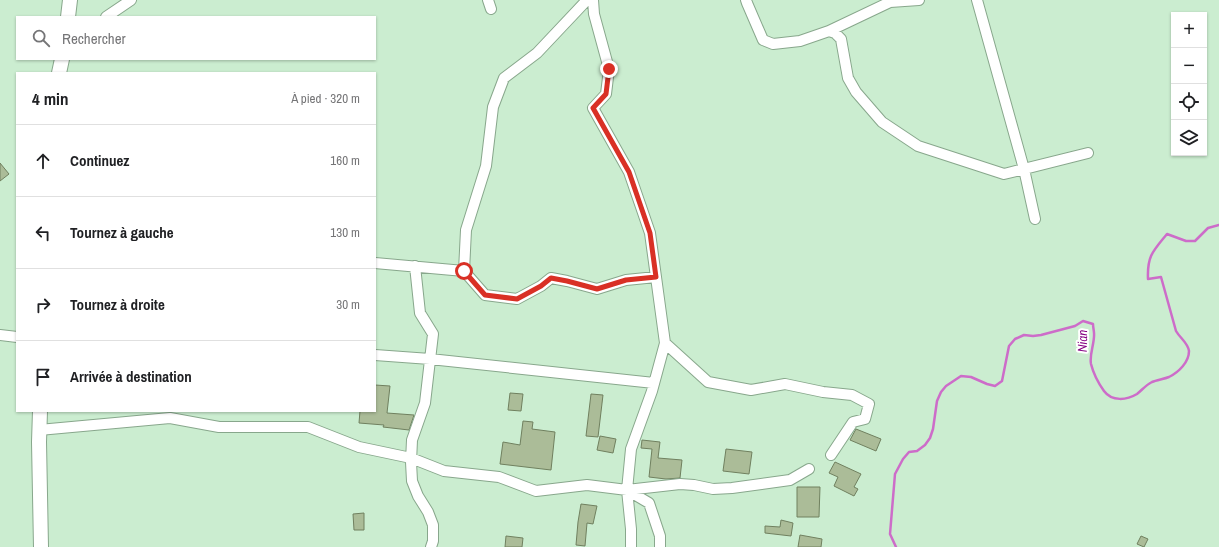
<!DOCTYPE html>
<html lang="fr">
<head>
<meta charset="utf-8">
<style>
	:root { --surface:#fff; --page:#f2f2f2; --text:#202124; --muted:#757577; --line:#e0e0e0 }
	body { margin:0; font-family:"Archivo Narrow",sans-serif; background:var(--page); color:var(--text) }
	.controls { position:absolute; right:12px; top:12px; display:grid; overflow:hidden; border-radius:0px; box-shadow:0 1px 3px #0004 }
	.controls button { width:36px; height:36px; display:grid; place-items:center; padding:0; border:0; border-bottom:1px solid var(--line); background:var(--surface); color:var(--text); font:20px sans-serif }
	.stop { position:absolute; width:12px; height:12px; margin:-9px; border:3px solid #d93025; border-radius:50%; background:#fff }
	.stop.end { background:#d93025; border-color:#fff; box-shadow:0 1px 4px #0008 }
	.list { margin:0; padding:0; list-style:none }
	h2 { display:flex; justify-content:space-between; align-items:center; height:52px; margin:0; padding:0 16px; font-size:17px }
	h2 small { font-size:13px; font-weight:400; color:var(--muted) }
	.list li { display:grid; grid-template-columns:26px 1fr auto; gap:12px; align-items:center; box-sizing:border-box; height:72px; padding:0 16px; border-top:1px solid var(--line) }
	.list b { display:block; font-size:15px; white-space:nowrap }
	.list em { font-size:13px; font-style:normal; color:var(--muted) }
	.icon { flex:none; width:22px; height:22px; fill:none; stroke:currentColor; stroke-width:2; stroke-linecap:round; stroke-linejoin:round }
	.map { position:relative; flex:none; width:1219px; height:547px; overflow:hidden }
	.search { position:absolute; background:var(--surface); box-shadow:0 1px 3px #0004; left:16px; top:16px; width:360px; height:44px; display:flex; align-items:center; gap:10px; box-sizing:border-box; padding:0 14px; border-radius:0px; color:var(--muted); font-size:15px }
	.panel { position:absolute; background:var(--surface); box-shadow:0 1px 3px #0004; left:16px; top:72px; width:360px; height:340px; border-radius:0px }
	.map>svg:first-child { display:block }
</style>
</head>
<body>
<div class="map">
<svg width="1219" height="547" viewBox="0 0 1219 547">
	<rect width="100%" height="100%" fill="#cbedd0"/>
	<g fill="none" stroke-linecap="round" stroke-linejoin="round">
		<path stroke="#cd6cc9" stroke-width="2.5" d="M896 547 890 534 895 474 903 459 909 452 917 451 925 445 930 438 933 429 937 401 941 392 946 386 961 376 971 377 987 384 995 386 1002 381 1009 346 1015 339 1024 335 1033 336 1041 335 1075 326 1083 321 1093 324C1093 327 1094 331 1094 333 1095 343 1089 354 1091 364 1093 372 1099 384 1104 391 1112 402 1127 400 1137 394 1142 390 1146 385 1152 382 1157 380 1164 379 1169 377 1179 372 1189 362 1189 351 1188 343 1180 338 1176 331L1161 277 1148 279C1147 256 1153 251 1167 234L1186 241H1195L1208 228 1219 225"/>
	</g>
	<path fill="#abbc98" stroke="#70805f" d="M0 163 9 174 0 181Z
		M375 385 390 386 387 413 414 415 409 430 383 427 384 425 359 423 360 411H375Z
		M510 393 523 394 521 411 508 410Z
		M591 394 603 395 598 437 586 436Z
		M523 421 533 422 532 429 555 432 551 470 500 464 503 442 520 445Z
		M856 429 881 439 876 451 850 440Z
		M600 436 616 439 613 453 597 450Z
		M642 440 660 442 658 458 682 460 680 478 666 479 649 477 652 449 641 448Z
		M726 449 752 452 749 474 723 471Z
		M835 462 861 474 854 487 858 489 854 496 834 486 838 477 829 473Z
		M797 487H820L819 517H797Z
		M581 504 597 506 593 524 587 523 585 546 576 545 578 522Z
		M364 513V530H354L353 514Z
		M781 520 793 523 791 536 765 533V526L780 527Z
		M800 535 822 539 821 547H798Z
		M506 536 523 538 522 547H505Z
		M1141 536 1148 539 1144 547 1137 544Z"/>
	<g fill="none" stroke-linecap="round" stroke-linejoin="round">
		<g stroke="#88a78c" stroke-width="12">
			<path id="street" d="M488 0 491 9
				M593 0 594 14 609 69 606 94 593 108 629 172 650 233 665 343 652 391 631 449 627 490 631 529V547
				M746 0 747 3 763 40 773 44 800 41 829 31 835 33 841 39 848 78 856 92 882 122 918 146 1004 174 1088 153
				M977 0 1024 169 1035 219
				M106 17 131 0
				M829 31 890 2 919 0
				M375 263 464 271 485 295 517 299 541 286 551 278 567 281 597 289 626 280 656 277
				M415 266 420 313 433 334 425 403 412 440 411 462 412 481 418 496 428 512 433 525V541L431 547
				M464 271 466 230 486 166 493 107 504 78 537 53 587 0
				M0 335 17 337
				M665 343 708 382 751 390 785 384 823 392 852 395 869 404 865 419 853 422 831 455
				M375 355 430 359 654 383
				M39 430 170 418 219 427H308L359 447 411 458 444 471 499 477 536 491 587 485 627 490 680 484 694 485 713 489 732 488 790 480 809 469
				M627 490 649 503 660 536V547"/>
		</g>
		<g stroke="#88a78c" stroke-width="16">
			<path id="secondary" d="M68 17 70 0
				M59 73 62 59
				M40 411 39 442 41 547"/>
		</g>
		<use href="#street" stroke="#fff" stroke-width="10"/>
		<use href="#secondary" stroke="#fff" stroke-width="14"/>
	</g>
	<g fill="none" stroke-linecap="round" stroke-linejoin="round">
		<path stroke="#d93025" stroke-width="5" d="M464 271 485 295 517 299 541 286 551 278 567 281 597 289 626 280 656 277 650 233 629 172 593 108 606 94 609 69"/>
	</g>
	<g text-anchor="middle" stroke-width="4" stroke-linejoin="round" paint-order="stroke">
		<g font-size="13" font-style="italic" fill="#840083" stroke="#fff">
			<text transform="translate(1082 341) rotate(-89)" y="5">Nian</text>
		</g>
	</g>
</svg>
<div class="controls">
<button>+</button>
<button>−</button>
<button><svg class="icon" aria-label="locate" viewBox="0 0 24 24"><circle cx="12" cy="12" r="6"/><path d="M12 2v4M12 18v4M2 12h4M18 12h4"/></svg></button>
<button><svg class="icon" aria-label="layers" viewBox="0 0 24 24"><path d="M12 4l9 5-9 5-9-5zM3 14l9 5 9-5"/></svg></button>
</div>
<div class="stop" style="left:464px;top:271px"></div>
<div class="stop end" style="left:609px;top:69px"></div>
<div class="search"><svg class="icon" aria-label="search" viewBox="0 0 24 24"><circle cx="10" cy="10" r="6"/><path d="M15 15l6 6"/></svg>Rechercher</div>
<section class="panel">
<h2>4 min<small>À pied · 320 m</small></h2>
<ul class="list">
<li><svg class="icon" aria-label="ahead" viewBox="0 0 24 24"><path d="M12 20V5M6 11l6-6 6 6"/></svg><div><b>Continuez</b></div><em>160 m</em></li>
<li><svg class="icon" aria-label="left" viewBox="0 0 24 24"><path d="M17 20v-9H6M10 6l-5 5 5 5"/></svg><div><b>Tournez à gauche</b></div><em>130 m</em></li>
<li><svg class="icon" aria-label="right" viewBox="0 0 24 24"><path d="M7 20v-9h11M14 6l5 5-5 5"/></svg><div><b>Tournez à droite</b></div><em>30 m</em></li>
<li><svg class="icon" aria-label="arrive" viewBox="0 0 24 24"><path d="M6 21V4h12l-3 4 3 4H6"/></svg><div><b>Arrivée à destination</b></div></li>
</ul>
</section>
</div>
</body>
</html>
